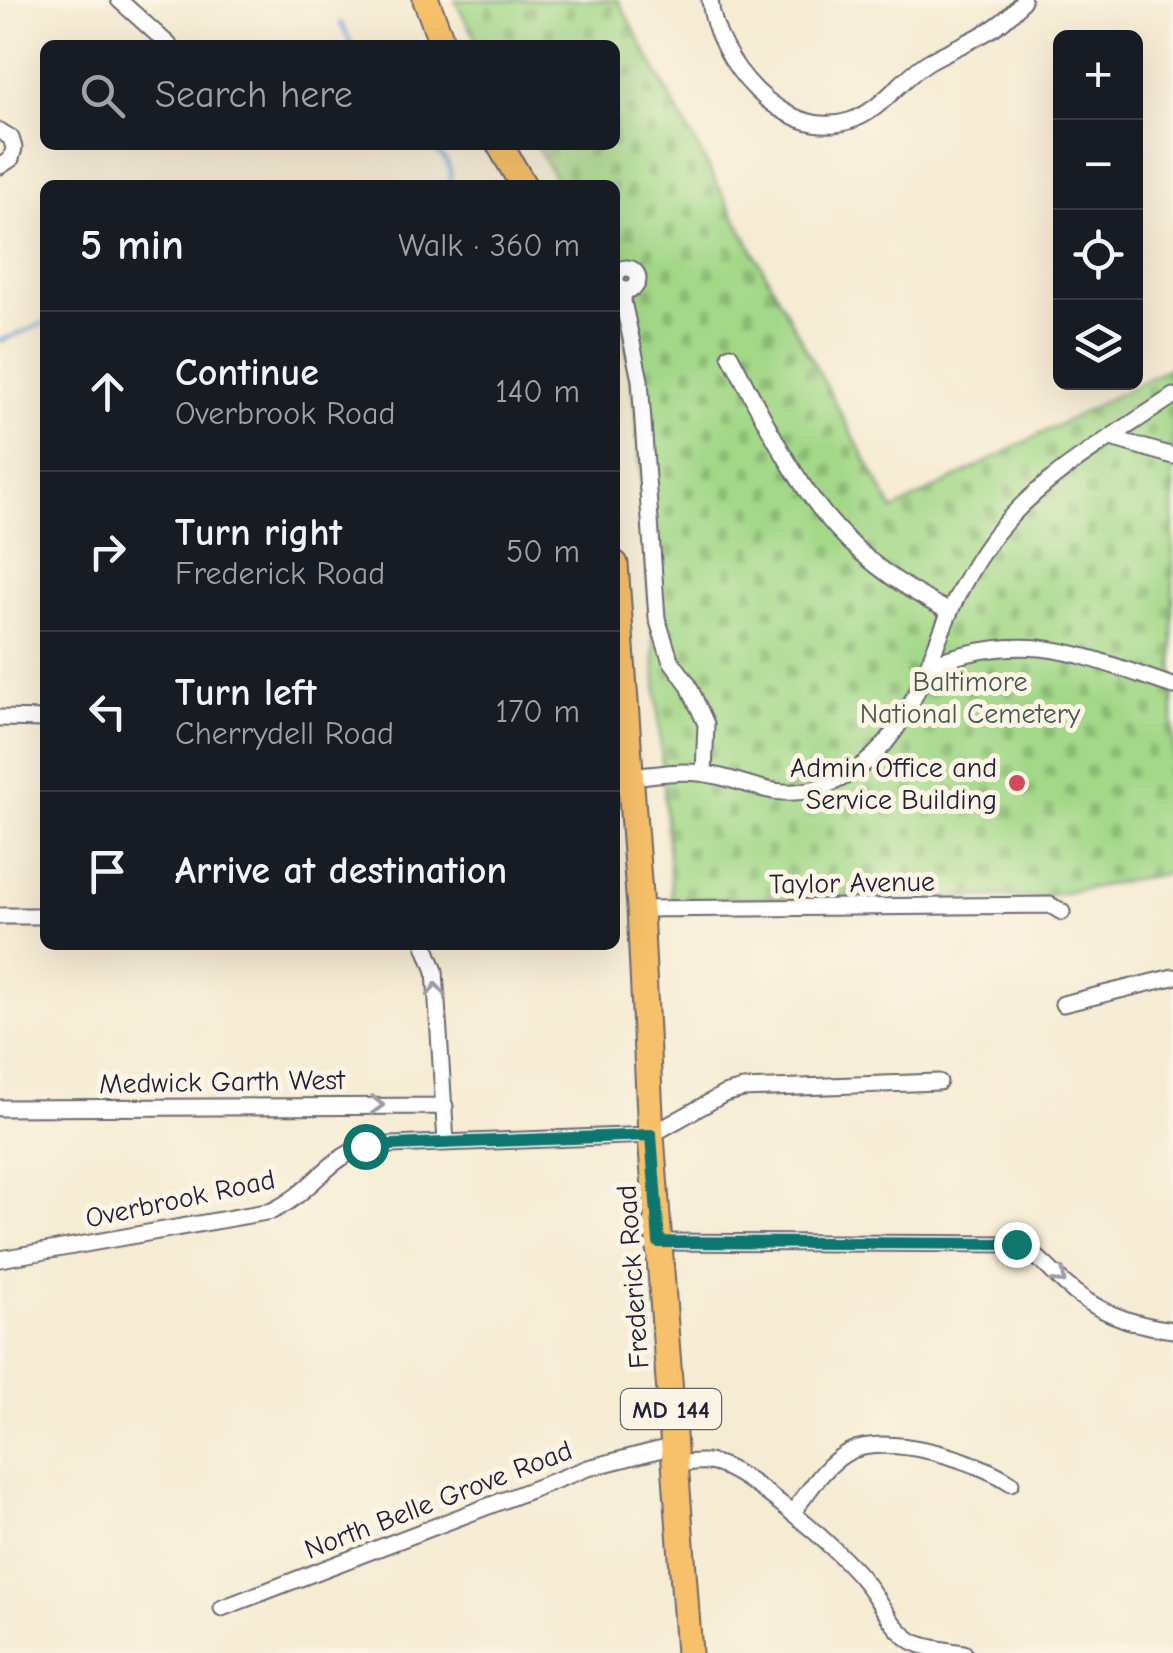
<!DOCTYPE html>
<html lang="en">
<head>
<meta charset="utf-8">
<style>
	:root { --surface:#171b24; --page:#20242c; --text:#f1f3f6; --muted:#9ea1a6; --line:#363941 }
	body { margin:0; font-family:"Comic Neue",sans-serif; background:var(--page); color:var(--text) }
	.controls { position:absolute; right:30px; top:30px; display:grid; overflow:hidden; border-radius:15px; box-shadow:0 10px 40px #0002 }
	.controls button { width:90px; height:90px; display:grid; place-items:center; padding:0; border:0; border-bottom:2px solid var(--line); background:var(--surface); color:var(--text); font:50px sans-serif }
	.stop { position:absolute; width:30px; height:30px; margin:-22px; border:8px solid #0f766e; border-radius:50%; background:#fff }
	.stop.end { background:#0f766e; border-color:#fff; box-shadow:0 2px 10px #0008 }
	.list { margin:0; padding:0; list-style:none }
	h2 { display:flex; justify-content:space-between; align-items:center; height:130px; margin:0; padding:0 40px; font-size:42px }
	h2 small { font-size:32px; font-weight:400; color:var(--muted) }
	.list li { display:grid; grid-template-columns:65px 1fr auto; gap:30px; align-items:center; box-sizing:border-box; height:160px; padding:0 40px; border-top:2px solid var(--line) }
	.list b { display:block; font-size:38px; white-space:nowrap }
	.list p { margin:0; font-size:32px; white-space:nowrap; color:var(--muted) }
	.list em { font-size:32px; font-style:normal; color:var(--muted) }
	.icon { flex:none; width:55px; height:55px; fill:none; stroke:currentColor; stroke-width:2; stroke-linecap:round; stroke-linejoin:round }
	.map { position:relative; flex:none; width:1173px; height:1653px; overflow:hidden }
	.search { position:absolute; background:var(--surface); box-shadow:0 10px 40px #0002; left:40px; top:40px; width:580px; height:110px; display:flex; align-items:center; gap:25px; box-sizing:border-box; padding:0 35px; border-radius:15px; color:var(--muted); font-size:38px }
	.panel { position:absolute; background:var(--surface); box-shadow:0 10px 40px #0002; left:40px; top:180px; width:580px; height:770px; border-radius:15px }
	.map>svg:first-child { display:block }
</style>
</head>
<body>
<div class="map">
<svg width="1173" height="1653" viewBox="0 0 1173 1653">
	<defs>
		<pattern id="cemetery-stones" width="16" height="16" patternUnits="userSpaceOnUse" patternTransform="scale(2.5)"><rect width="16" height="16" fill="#a3d888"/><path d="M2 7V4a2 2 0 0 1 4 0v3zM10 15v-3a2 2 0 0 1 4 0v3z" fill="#8cb976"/></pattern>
	</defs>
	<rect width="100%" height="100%" fill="#fcf5e5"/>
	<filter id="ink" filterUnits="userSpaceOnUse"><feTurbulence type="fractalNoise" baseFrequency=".01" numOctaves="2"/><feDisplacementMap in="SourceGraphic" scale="20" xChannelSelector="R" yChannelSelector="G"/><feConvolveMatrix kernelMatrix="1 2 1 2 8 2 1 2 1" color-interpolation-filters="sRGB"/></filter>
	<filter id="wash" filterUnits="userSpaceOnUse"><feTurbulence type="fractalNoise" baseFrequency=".0048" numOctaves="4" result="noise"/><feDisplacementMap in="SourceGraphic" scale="40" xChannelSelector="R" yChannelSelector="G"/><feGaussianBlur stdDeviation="2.25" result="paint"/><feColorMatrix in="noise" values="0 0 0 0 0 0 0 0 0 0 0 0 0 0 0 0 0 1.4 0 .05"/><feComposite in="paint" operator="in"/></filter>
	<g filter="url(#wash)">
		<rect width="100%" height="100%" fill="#f6ebd3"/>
		<path fill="url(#cemetery-stones)" stroke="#627d62" stroke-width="2.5" d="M455 0H618L893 510 1173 366V872L1043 897 672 899 636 410 624 331 615 301V185H559L536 145H615V45H479Z"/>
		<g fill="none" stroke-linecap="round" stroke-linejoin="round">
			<path stroke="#68a2d7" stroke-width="4" d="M341 23 352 45
				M426 145C442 153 456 167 449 185
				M0 341 45 323"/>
		</g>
	</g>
	<g filter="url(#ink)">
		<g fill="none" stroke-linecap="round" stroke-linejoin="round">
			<g stroke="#6c6870" stroke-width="19">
				<path id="street" d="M119 0 169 45
					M710 0C715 59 783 142 849 121 882 111 900 79 928 62 962 42 999 34 1023 0
					M0 131 11 138 14 148 11 159 0 166
					M616 279a11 11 0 1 1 22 0a11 11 0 1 1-22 0Z
					M624 290 623 301 640 380 657 618 670 659 688 684 706 724 704 773
					M730 355C794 475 823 547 950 612
					M1111 438 1173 456
					M931 664C1032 629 1077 654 1173 686
					M0 718 45 719
					M631 777C653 775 677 770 699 773 743 777 770 802 817 788 903 763 920 678 952 607 966 577 982 549 1004 524 1050 471 1116 435 1173 396
					M640 909 1050 905 1062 912
					M0 916H45
					M425 945 435 971 446 1142
					M1063 1004 1173 977
					M0 1108 445 1106
					M659 1242 1016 1244C1036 1253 1049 1269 1065 1284 1095 1312 1132 1325 1173 1330
					M0 1259 272 1211C311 1193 325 1160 365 1146L651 1135 724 1094 743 1089 939 1082
					M676 1464C688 1463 702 1460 714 1463 750 1472 840 1550 864 1581 880 1600 891 1628 912 1641 926 1649 948 1650 964 1653
					M792 1513C808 1493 823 1467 845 1454 882 1430 977 1460 1011 1483
					M222 1608 588 1468 674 1446"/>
			</g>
			<g stroke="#6c6870" stroke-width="29">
				<path id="primary" d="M426 0 443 45
					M500 145 523 185
					M615 564 640 909 651 1135 689 1653"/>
			</g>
			<use href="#street" stroke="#fff" stroke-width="15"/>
			<use href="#primary" stroke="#f7c06b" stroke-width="25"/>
		</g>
		<defs><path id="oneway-chevron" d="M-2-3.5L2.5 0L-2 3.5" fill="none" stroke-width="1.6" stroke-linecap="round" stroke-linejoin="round" transform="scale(2.5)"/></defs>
		<g stroke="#9c9ca7">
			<use href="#oneway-chevron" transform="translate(436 990) rotate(-94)"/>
			<use href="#oneway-chevron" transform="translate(377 1105) rotate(1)"/>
			<use href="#oneway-chevron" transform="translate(1060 1278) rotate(44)"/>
		</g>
	</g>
	<g fill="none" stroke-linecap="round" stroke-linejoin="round" filter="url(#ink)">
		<path stroke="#0f766e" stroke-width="12" d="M365 1146 651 1135 659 1242 1016 1244"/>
	</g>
	<circle fill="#d1495b" stroke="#fcf5e5" stroke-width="4" cx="1017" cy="783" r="10"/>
	<g text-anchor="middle" stroke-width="10" stroke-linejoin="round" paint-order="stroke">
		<rect fill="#fcf5e5" stroke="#63616e" stroke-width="2.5" x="621" y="1389" width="100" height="40" rx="8"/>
		<g font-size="25" font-weight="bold" fill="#22223b">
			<text x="671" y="1418">MD 144</text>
		</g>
		<g font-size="28" fill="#495952" stroke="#fcf5e5">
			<text x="970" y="691">Baltimore<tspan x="970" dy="32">National Cemetery</tspan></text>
		</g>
		<g font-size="28" fill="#22223b" stroke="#fcf5e5" text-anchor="end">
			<text x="997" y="777">Admin Office and<tspan x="997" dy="32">Service Building</tspan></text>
		</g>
		<g font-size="28" fill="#22223b" stroke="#fcf5e5">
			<text transform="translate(852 882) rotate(-1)" y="10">Taylor Avenue</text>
			<text transform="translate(222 1081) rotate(-1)" y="10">Medwick Garth West</text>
			<text transform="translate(180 1198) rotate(-12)" y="10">Overbrook Road</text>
			<text transform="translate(632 1277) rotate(-94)" y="10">Frederick Road</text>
			<text transform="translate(438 1499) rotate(-21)" y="10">North Belle Grove Road</text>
		</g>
	</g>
</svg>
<div class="controls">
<button>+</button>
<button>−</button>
<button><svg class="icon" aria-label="locate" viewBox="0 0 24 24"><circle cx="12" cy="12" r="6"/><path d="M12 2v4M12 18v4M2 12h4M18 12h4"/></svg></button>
<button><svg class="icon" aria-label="layers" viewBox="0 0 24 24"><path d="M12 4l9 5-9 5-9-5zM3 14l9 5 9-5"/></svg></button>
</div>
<div class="stop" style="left:365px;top:1146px"></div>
<div class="stop end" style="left:1016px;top:1244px"></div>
<div class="search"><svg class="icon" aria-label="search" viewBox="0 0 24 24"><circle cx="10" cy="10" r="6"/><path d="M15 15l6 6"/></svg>Search here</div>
<section class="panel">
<h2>5 min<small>Walk · 360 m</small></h2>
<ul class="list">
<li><svg class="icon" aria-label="ahead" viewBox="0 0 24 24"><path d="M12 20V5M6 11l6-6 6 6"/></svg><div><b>Continue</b><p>Overbrook Road</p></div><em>140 m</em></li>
<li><svg class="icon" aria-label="right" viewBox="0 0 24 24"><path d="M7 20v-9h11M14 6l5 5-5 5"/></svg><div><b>Turn right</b><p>Frederick Road</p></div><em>50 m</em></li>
<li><svg class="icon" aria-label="left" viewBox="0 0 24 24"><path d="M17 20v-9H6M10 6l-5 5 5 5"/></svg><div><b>Turn left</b><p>Cherrydell Road</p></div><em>170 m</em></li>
<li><svg class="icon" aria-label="arrive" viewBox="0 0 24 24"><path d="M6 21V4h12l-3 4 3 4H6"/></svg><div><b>Arrive at destination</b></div></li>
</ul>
</section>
</div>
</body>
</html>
